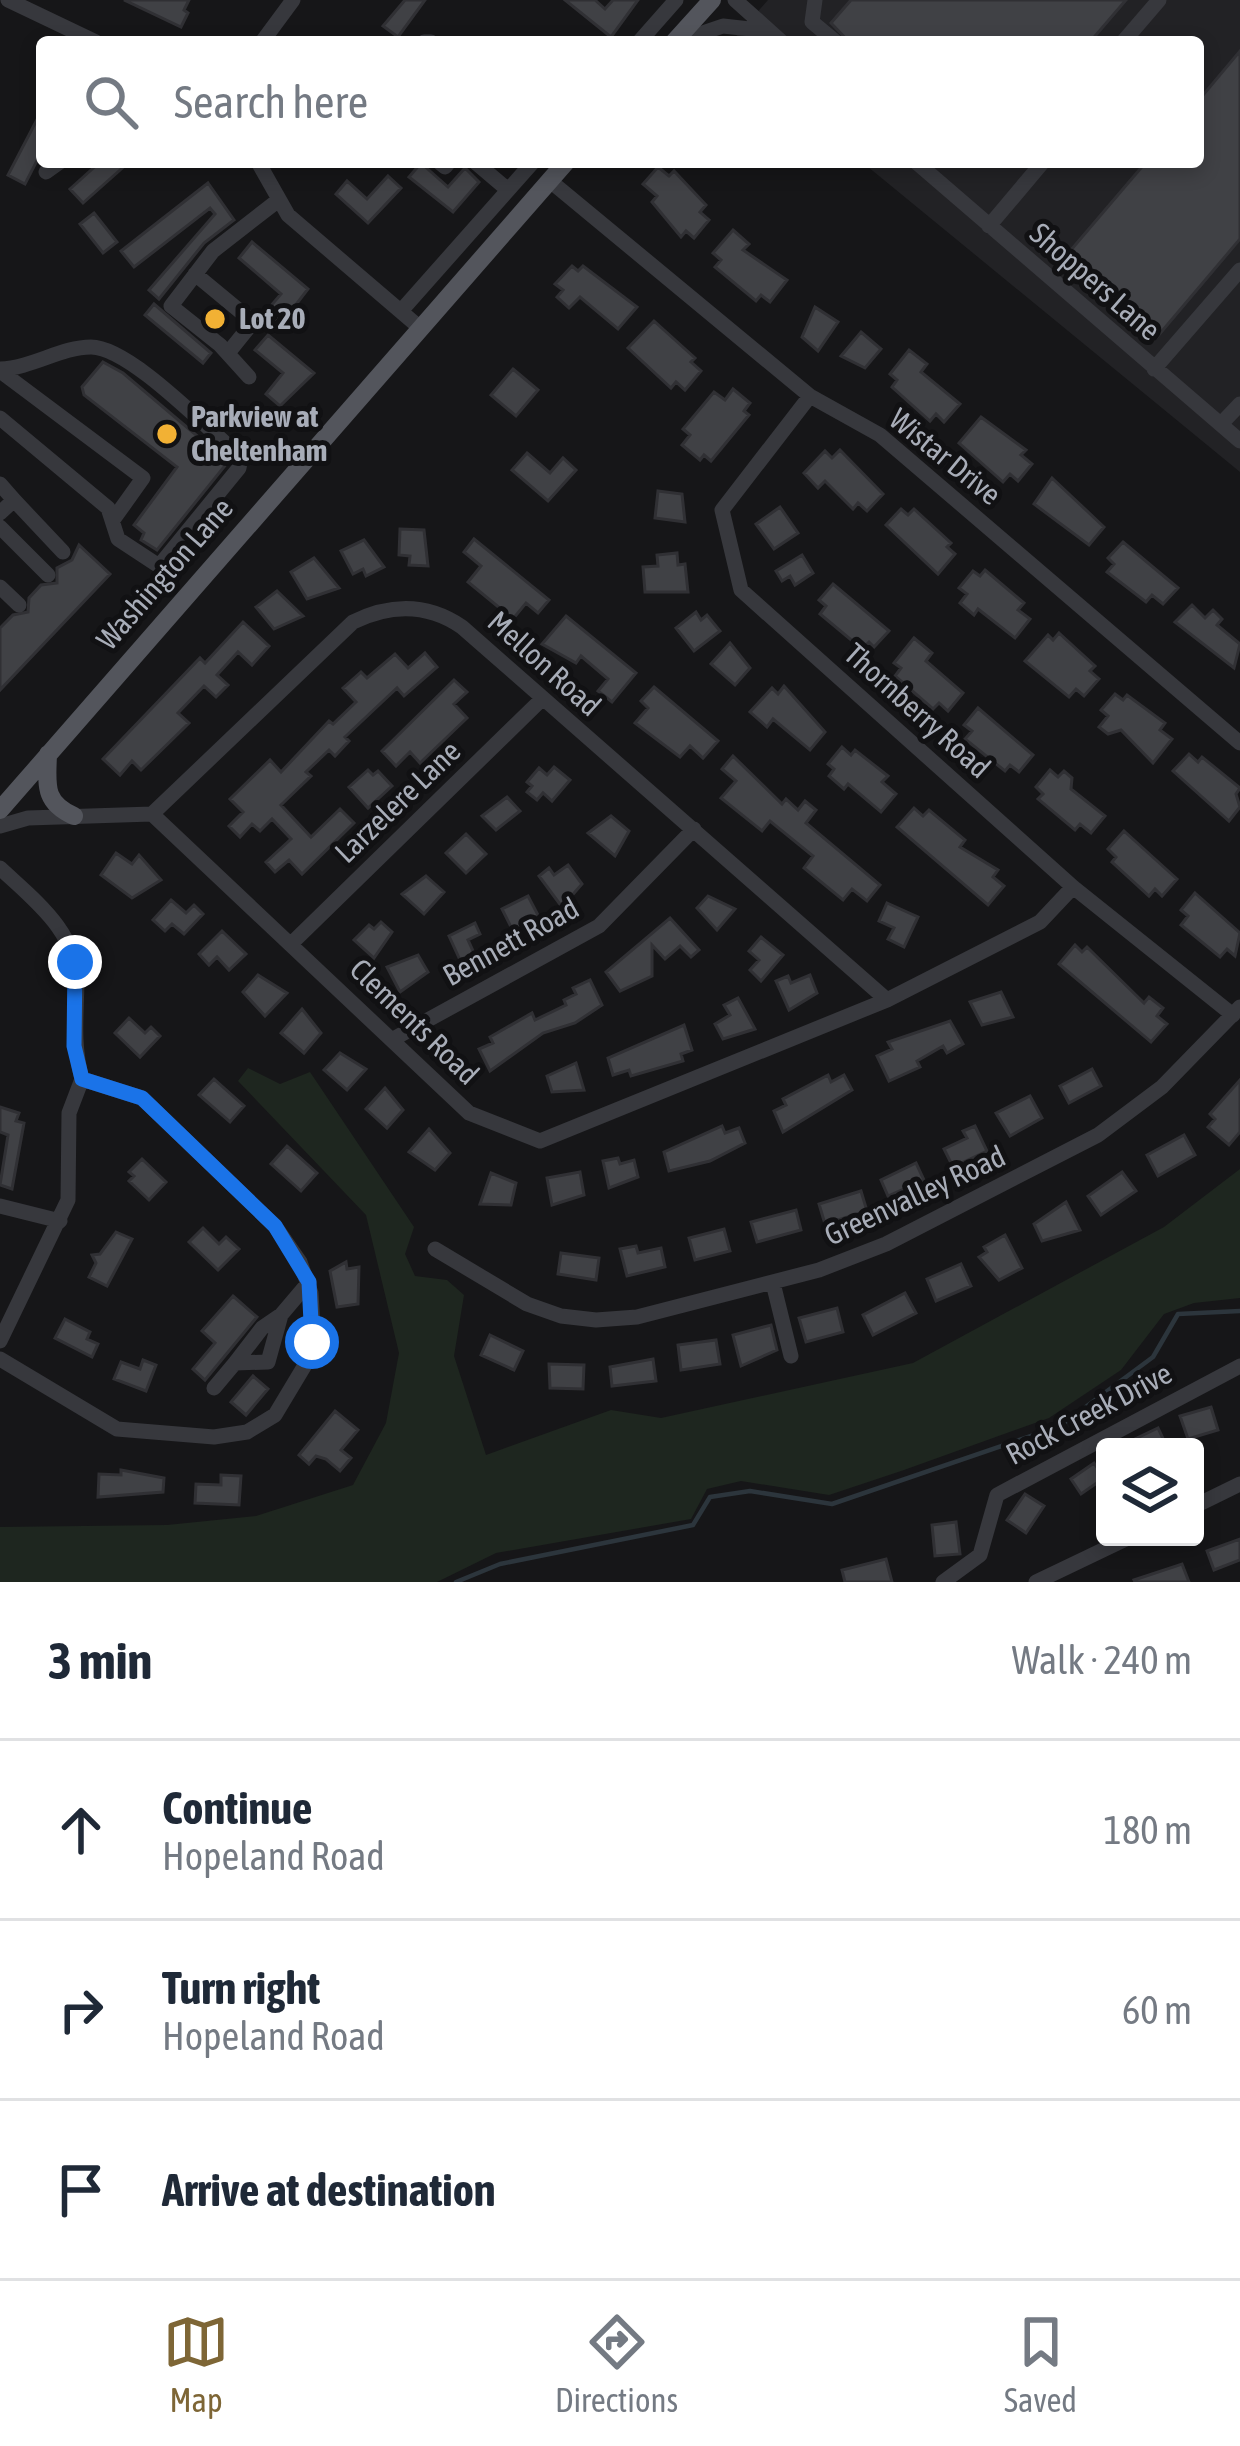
<!DOCTYPE html>
<html lang="en">
<head>
<meta charset="utf-8">
<style>
	:root { --surface:#fff; --page:#f6f6f7; --text:#1f2937; --muted:#747a83; --line:#e0e1e3; --accent:#7e6636 }
	body { margin:0; font-family:"Asap Condensed",sans-serif; background:var(--page); color:var(--text) }
	.controls { position:absolute; right:36px; bottom:36px; display:grid; overflow:hidden; border-radius:12px; box-shadow:0 6px 18px #0003 }
	.controls button { width:108px; height:108px; display:grid; place-items:center; padding:0; border:0; border-bottom:3px solid var(--line); background:var(--surface); color:var(--text); font:60px sans-serif }
	.stop { position:absolute; width:36px; height:36px; margin:-27px; border:9px solid #1a73e8; border-radius:50%; background:#fff }
	.stop.end { background:#1a73e8; border-color:#fff; box-shadow:0 3px 12px #0008 }
	.list { margin:0; padding:0; list-style:none }
	h2 { display:flex; justify-content:space-between; align-items:center; height:156px; margin:0; padding:0 48px; font-size:51px }
	h2 small { font-size:39px; font-weight:400; color:var(--muted) }
	.list li { display:grid; grid-template-columns:78px 1fr auto; gap:36px; align-items:center; box-sizing:border-box; height:180px; padding:0 48px; border-top:3px solid var(--line) }
	.list b { display:block; font-size:45px; white-space:nowrap }
	.list p { margin:0; font-size:39px; white-space:nowrap; color:var(--muted) }
	.list em { font-size:39px; font-style:normal; color:var(--muted) }
	.icon { flex:none; width:66px; height:66px; fill:none; stroke:currentColor; stroke-width:2; stroke-linecap:round; stroke-linejoin:round }
	.map { position:relative; flex:none; width:1240px; height:1582px; overflow:hidden }
	.search { position:absolute; background:var(--surface); box-shadow:0 6px 18px #0003; left:36px; right:36px; top:36px; height:132px; display:flex; align-items:center; gap:30px; box-sizing:border-box; padding:0 42px; border-radius:12px; color:var(--muted); font-size:45px }
	.sheet { height:696px; background:var(--surface) }
	nav { display:flex; justify-content:space-around; align-items:center; box-sizing:border-box; height:168px; border-top:3px solid var(--line); background:var(--surface); font-size:33px; color:var(--muted) }
	nav a { display:grid; justify-items:center; gap:6px }
	nav .on { color:var(--accent) }
	.map>svg:first-child { display:block }
</style>
</head>
<body>
<div class="map">
<svg width="1240" height="1582" viewBox="0 0 1240 1582">
	<rect width="100%" height="100%" fill="#161618"/>
	<path fill="#222225" d="M768 0H1240V472L862 162H1198V42H731Z"/>
	<path fill="#1e261f" d="M248 1068 280 1084 310 1072 414 1227 405 1254 415 1276 447 1280 464 1295 454 1356 486 1455 611 1410 661 1418 913 1363 1164 1227 1240 1169V1298L1194 1303 1164 1314 1121 1370 1049 1418 904 1470 829 1495 741 1481 707 1489 691 1519 496 1553 437 1582H0V1527L167 1525 256 1516 353 1485 386 1423 399 1353 366 1215 238 1081Z"/>
	<g fill="none" stroke-linecap="round" stroke-linejoin="round">
		<path stroke="#2c353c" stroke-width="4.5" d="M456 1582 500 1564 693 1525 710 1497 750 1491 832 1504 1060 1426 1153 1357 1178 1314 1240 1311"/>
	</g>
	<path fill="#404145" stroke="#303034" stroke-width="3" d="M124 0H189L184 10 188 13 181 27Z
		M405 0H425L398 37 383 26Z
		M565 0H595L605 9 613 0H638L611 37Z
		M851 0H1126L1090 42H849L831 23Z
		M1240 51V239L1157 337 1150 330 1144 337 1059 264 1146 162H1198V101Z
		M42 110V151L25 184 8 175Z
		M100 162H129L83 203 70 189Z
		M421 163 448 187 465 168 479 182 453 212 409 177Z
		M658 167 669 176 674 171 706 205 700 212 709 220 694 238 686 231 681 237 652 202 657 196 643 184Z
		M388 176 401 188 368 223 336 194 347 181 367 199Z
		M208 183 234 220 204 243 159 299 149 290 215 214 210 208 134 267 121 251Z
		M94 213 117 242 103 253 80 224Z
		M733 230 749 244 743 250 787 280 770 302 761 295 756 301 715 267 721 260 713 253Z
		M252 242 308 289 278 328 263 315 281 294 239 258Z
		M572 266 578 271 583 266 637 307 618 329 580 297 569 308 557 297 563 290 555 284Z
		M154 304 211 353 203 363 145 315Z
		M815 307 838 322 818 351 802 337Z
		M654 321 695 358 691 362 701 371 685 390 676 382 671 388 628 348Z
		M861 332 881 349 865 368 841 356Z
		M268 335 314 373 280 406 266 394 283 373 255 350Z
		M909 350 927 364 921 372 960 404 944 422 936 414 930 421 892 387 897 380 890 374Z
		M103 362 123 373 228 462 157 550 141 540 144 533 134 525 177 467 84 395 82 387Z
		M513 369 538 390 516 416 491 395Z
		M733 389 750 403 744 411 749 415 711 461 704 455 700 460 682 445 690 435 683 429 714 392 725 400Z
		M981 417 1026 450 1021 455 1032 464 1018 481 1010 474 1003 482 959 443Z
		M840 450 883 494 867 511 858 503 853 509 825 481 818 488 804 473 825 451 832 458Z
		M527 453 550 473 563 458 576 470 548 501 512 470Z
		M1052 478 1104 527 1089 545 1034 504Z
		M658 491 682 494 685 522 655 518Z
		M780 507 798 533 774 549 756 524Z
		M901 509 908 515 914 509 951 543 947 547 955 554 938 574 886 525Z
		M400 529 424 530 428 566 409 565 410 556 399 555Z
		M474 539 549 600 538 613 526 603 513 619 468 582 481 566 464 552Z
		M364 540 384 567 366 576 363 569 353 574 341 551Z
		M1123 542 1178 588 1163 604 1152 595 1146 602 1107 572 1114 564 1108 558Z
		M79 545 110 574 0 690V628L13 615 28 612 29 598 41 585 57 583V568L72 560Z
		M677 553 678 565 685 564 688 592H645L643 567 658 566 657 555Z
		M802 555 813 573 795 585 790 576 782 581 776 571Z
		M314 558 339 588 307 599 291 572Z
		M985 570 1024 603 1018 610 1030 619 1015 638 978 609 974 615 960 603 967 594 959 588 973 571 980 576Z
		M833 584 889 631 874 647 869 642 862 649 820 614 826 606 819 600Z
		M277 591 303 616 274 629 256 607Z
		M1192 605 1205 618 1213 610 1222 619 1217 625 1240 644 1234 668 1175 622Z
		M696 612 701 620 707 615 720 631 694 651 676 628Z
		M566 616 636 673 612 702 598 691 608 679 581 656 576 663 542 644Z
		M243 622 269 646 252 665 238 652 217 675 228 685 216 697 204 686 178 713 189 723 141 770 132 761 120 775 103 759 200 658 205 663Z
		M1059 633 1095 666 1090 671 1099 679 1084 696 1076 689 1069 697 1025 661 1048 635 1053 640Z
		M914 638 932 653 926 661 963 693 948 711 939 703 933 709 895 676 901 668 894 663Z
		M730 643 750 668 735 685 711 664Z
		M425 653 437 667 404 696 397 688 345 737 349 741 335 756 329 750 306 772 311 776 281 805 311 837 340 809 354 823 302 874 289 860 275 872 266 862 291 839 272 819 260 831 252 824 240 837 229 826 243 812 230 799 270 760 281 772 329 721 333 724 356 702 343 688 361 672 367 678 395 654 408 668Z
		M454 680 467 692 454 704 467 718 420 763 410 752 396 766 382 751Z
		M784 686 825 732 810 750 773 719 767 727 750 712 772 688 778 694Z
		M654 687 718 741 703 758 690 746 680 757 635 723 648 708 641 701Z
		M1115 694 1123 700 1127 695 1165 723 1160 730 1172 739 1153 763 1121 730 1108 734 1099 727 1108 716 1101 710Z
		M978 708 1033 755 1019 772 1010 765 1005 771 965 739 972 731 964 725Z
		M842 747 851 755 855 750 888 776 882 782 896 794 881 812 848 784 844 789 829 776 834 769 828 764Z
		M1189 754 1198 762 1202 757 1240 788 1236 794 1240 807 1229 821 1173 771Z
		M733 756 782 804 786 799 798 810 805 801 816 810 806 823 880 885 867 901 852 889 843 900 804 868 813 856 770 821 762 831 721 798 736 781 722 769Z
		M554 767 570 780 552 801 543 793 537 800 527 792 532 786 527 782 539 768 547 775Z
		M368 770 373 775 378 771 392 786 368 808 349 787Z
		M1050 770 1058 777 1064 771 1072 778 1071 789 1105 816 1091 833 1080 824 1075 830 1038 799 1043 794 1036 787Z
		M507 797 520 811 496 830 482 816Z
		M914 808 923 816 929 810 965 840 960 847 998 870 993 877 1004 886 988 905 897 827Z
		M611 816 629 831 615 856 588 833Z
		M1124 831 1177 879 1162 896 1155 889 1149 896 1112 862 1116 857 1108 849Z
		M466 834 486 854 466 873 446 853Z
		M116 853 132 864 139 855 161 880 132 898 101 875Z
		M568 865 582 884 562 907 539 876 549 868 554 875Z
		M426 876 444 892 424 914 402 894Z
		M1195 893 1240 933 1235 956 1227 949 1220 957 1181 925 1188 916 1181 910Z
		M528 896 538 915 514 933 502 909Z
		M708 896 735 909 717 930 697 908Z
		M171 900 186 913 194 905 203 914 184 934 172 924 165 931 153 920Z
		M887 903 918 917 904 947 888 939 894 928 879 921Z
		M670 918 699 950 691 957 680 946 665 959 652 945V976L620 991 606 972Z
		M381 922 392 932 374 958 354 940 369 925 374 929Z
		M475 923 480 934 468 940 474 953 460 960 449 936Z
		M222 931 246 954 229 970 217 957 209 965 199 954Z
		M761 937 783 955 761 981 750 970 759 960 749 951Z
		M1075 945 1082 952 1087 947 1144 1003 1149 997 1163 1008 1157 1016 1167 1024 1151 1042 1059 964Z
		M418 955 428 972 400 992 387 967Z
		M258 975 287 993 265 1016 243 992Z
		M810 975 817 993 789 1010 776 981 788 976 791 983Z
		M590 980 602 1005 575 1023 543 1033 490 1071 479 1049 493 1043 490 1037 532 1013 535 1020 566 1005 564 1000 576 994 573 988Z
		M1001 992 1013 1017 982 1025 970 1002Z
		M738 998 755 1029 723 1039 715 1024 730 1015 724 1005Z
		M302 1009 321 1033 304 1053 281 1033Z
		M129 1018 145 1033 151 1027 160 1036 140 1057 115 1033Z
		M950 1021 963 1044 947 1053 943 1046 917 1061 920 1067 889 1081 877 1056 892 1049 888 1042Z
		M684 1025 692 1050 681 1054 683 1061 631 1076 629 1070 613 1075 608 1058Z
		M340 1053 366 1069 347 1090 324 1070Z
		M576 1063 584 1090 552 1092 547 1076Z
		M1092 1069 1101 1086 1069 1103 1060 1086Z
		M828 1075 831 1082 844 1075 852 1090 783 1132 774 1111 786 1105 783 1099Z
		M214 1079 244 1106 230 1122 199 1095Z
		M1240 1080V1132L1229 1145 1208 1127 1215 1119 1210 1114Z
		M385 1088 403 1110 387 1128 366 1109Z
		M1030 1096 1042 1118 1010 1136 996 1113Z
		M0 1107 19 1113 16 1121 24 1123 12 1189 0 1185 8 1135 0 1132Z
		M722 1126 725 1133 739 1128 745 1143 710 1161 669 1171 664 1152Z
		M975 1126 987 1151 953 1167 944 1149 967 1138 963 1131Z
		M429 1129 450 1153 435 1170 409 1152Z
		M1184 1135 1195 1155 1158 1176 1147 1155Z
		M287 1146 317 1173 301 1191 271 1164Z
		M618 1158 620 1164 634 1160 638 1177 609 1188 603 1161Z
		M142 1159 166 1182 149 1200 129 1181 134 1176 129 1172Z
		M916 1163 924 1180 888 1196 881 1180Z
		M580 1172 584 1195 552 1205 547 1178Z
		M1122 1172 1136 1191 1101 1215 1088 1196Z
		M491 1173 516 1183 511 1205 480 1204Z
		M861 1191 867 1211 825 1224 819 1204Z
		M1066 1202 1080 1230 1042 1241 1034 1224Z
		M796 1210 801 1230 757 1242 751 1222Z
		M203 1228 219 1244 226 1237 239 1249 218 1270 189 1242Z
		M724 1229 730 1251 695 1260 689 1238Z
		M116 1232 132 1239 107 1286 89 1277 96 1263 92 1255 100 1254Z
		M1005 1235 1022 1268 999 1280 979 1257 987 1252 984 1247Z
		M636 1246 638 1253 661 1248 665 1267 627 1276 620 1249Z
		M561 1253 599 1258 596 1280 558 1274Z
		M346 1262 347 1269 359 1267 358 1304 337 1307 330 1271Z
		M961 1264 971 1286 936 1301 927 1279Z
		M905 1293 916 1313 873 1335 863 1315Z
		M233 1296 257 1317 205 1380 193 1369 215 1343 202 1331Z
		M837 1308 843 1332 806 1342 799 1318Z
		M65 1319 90 1332 87 1339 98 1344 92 1357 55 1338Z
		M771 1325 777 1350 741 1366 733 1335Z
		M490 1335 523 1351 514 1370 481 1355Z
		M716 1340 720 1364 681 1370 678 1345Z
		M653 1359 656 1381 612 1386 610 1367Z
		M143 1360 156 1365 146 1391 114 1379 121 1362 140 1369Z
		M549 1364 584 1365 583 1389 550 1388Z
		M253 1376 268 1389 246 1415 231 1402Z
		M1211 1407 1218 1430 1188 1439 1180 1416Z
		M335 1411 358 1430 341 1450 351 1458 340 1471 326 1459 316 1456 309 1464 299 1455Z
		M1158 1428 1167 1447H1118Z
		M1094 1463 1104 1478 1081 1494 1071 1479Z
		M121 1470 164 1478 163 1492 98 1497 99 1474 121 1475Z
		M221 1475 241 1476 239 1505 195 1503 196 1484 221 1485Z
		M1025 1494 1044 1506 1026 1533 1007 1520Z
		M956 1522 960 1554 935 1556 932 1525Z
		M1240 1539V1560L1214 1570 1207 1551Z
		M886 1559 892 1582H845L842 1570Z
		M1182 1564 1189 1582H1135L1134 1580Z"/>
	<g fill="none" stroke-linecap="round" stroke-linejoin="round">
		<path stroke="#37383d" stroke-width="15" d="M8 0 96 42
			M735 0 782 42
			M815 0 812 22 836 42
			M262 42 293 0
			M424 42H431
			M639 42 676 0
			M676 42 723 26 769 31
			M1123 42 1159 0
			M258 162 288 215 419 327
			M439 162 445 167 449 162
			M475 162 508 190
			M916 162 1240 441
			M46 172 60 162
			M549 180 810 396 880 435 1240 743
			M989 226 1043 162
			M195 274 253 322 228 353
			M401 311 533 162
			M0 369C32 368 61 347 91 347 130 347 208 430 241 457L239 468 159 566 118 539 108 508 0 418
			M1154 369 1240 270
			M0 371 143 478 113 520
			M249 377 220 345 171 306 213 251 276 202
			M810 396 722 510 741 590 1073 887 1233 1015
			M1221 424 1240 404
			M0 484 14 500
			M0 513 14 500 63 552
			M0 527 48 575
			M0 587 19 605
			M152 814 353 622C390 604 427 603 462 627L887 1000
			M0 826 28 818 152 814 469 1113 540 1141 887 1000 1040 922 1073 887
			M0 868C34 900 78 932 77 984 76 1018 73 1046 82 1079L142 1098 275 1226 300 1262 311 1293 313 1328 305 1365 275 1415 247 1432 214 1437 117 1429 0 1359
			M293 942 541 700
			M395 1038 599 926 694 829
			M0 1206 60 1221
			M435 1249 527 1304 561 1316 596 1320 637 1317 819 1270 886 1244 1098 1135 1162 1087 1240 1007
			M773 1283 791 1356
			M281 1315 262 1328 235 1363 268 1362 281 1315 309 1282
			M0 1341 68 1200 69 1113 82 1079
			M214 1388 235 1363
			M1195 1506 1240 1484
			M943 1582 980 1555 997 1495 1240 1366
			M1036 1582 1130 1537"/>
		<path stroke="#53555c" stroke-width="18" d="M674 42 712 0
			M48 754C47 785 43 802 74 816
			M0 810 566 162"/>
	</g>
	<g fill="none" stroke-linecap="round" stroke-linejoin="round">
		<path stroke="#1a73e8" stroke-width="15" d="M75 962 74 1046 82 1079 142 1098 275 1226 309 1282 312 1342"/>
	</g>
	<g fill="#f2b134" stroke="#111113" stroke-width="4.5">
		<circle cx="215" cy="319" r="12"/>
		<circle cx="167" cy="434" r="12"/>
	</g>
	<g text-anchor="middle" stroke-width="10" stroke-linejoin="round" paint-order="stroke">
		<g font-size="30" fill="#a8adb8" stroke="#111113">
			<text transform="translate(1095 282) rotate(41)" y="10">Shoppers Lane</text>
			<text transform="translate(945 457) rotate(39)" y="10">Wistar Drive</text>
			<text transform="translate(165 574) rotate(-49)" y="10">Washington Lane</text>
			<text transform="translate(544 664) rotate(42)" y="10">Mellon Road</text>
			<text transform="translate(917 711) rotate(42)" y="10">Thornberry Road</text>
			<text transform="translate(398 802) rotate(-44)" y="10">Larzelere Lane</text>
			<text transform="translate(511 942) rotate(-29)" y="10">Bennett Road</text>
			<text transform="translate(414 1022) rotate(44)" y="10">Clements Road</text>
			<text transform="translate(915 1196) rotate(-25)" y="10">Greenvalley Road</text>
			<text transform="translate(1089 1414) rotate(-28)" y="10">Rock Creek Drive</text>
		</g>
		<g font-size="30" font-weight="bold" fill="#a8adb8" stroke="#111113" text-anchor="start">
			<text x="239" y="329">Lot 20</text>
			<text x="191" y="427">Parkview at<tspan x="191" dy="34">Cheltenham</tspan></text>
		</g>
	</g>
</svg>
<div class="controls">
<button><svg class="icon" aria-label="layers" viewBox="0 0 24 24"><path d="M12 4l9 5-9 5-9-5zM3 14l9 5 9-5"/></svg></button>
</div>
<div class="stop" style="left:312px;top:1342px"></div>
<div class="stop end" style="left:75px;top:962px"></div>
<div class="search"><svg class="icon" aria-label="search" viewBox="0 0 24 24"><circle cx="10" cy="10" r="6"/><path d="M15 15l6 6"/></svg>Search here</div>
</div>
<section class="sheet">
<h2>3 min<small>Walk · 240 m</small></h2>
<ul class="list">
<li><svg class="icon" aria-label="ahead" viewBox="0 0 24 24"><path d="M12 20V5M6 11l6-6 6 6"/></svg><div><b>Continue</b><p>Hopeland Road</p></div><em>180 m</em></li>
<li><svg class="icon" aria-label="right" viewBox="0 0 24 24"><path d="M7 20v-9h11M14 6l5 5-5 5"/></svg><div><b>Turn right</b><p>Hopeland Road</p></div><em>60 m</em></li>
<li><svg class="icon" aria-label="arrive" viewBox="0 0 24 24"><path d="M6 21V4h12l-3 4 3 4H6"/></svg><div><b>Arrive at destination</b></div></li>
</ul>
</section>
<nav>
<a class="on"><svg class="icon" aria-label="map" viewBox="0 0 24 24"><path d="M3 6l6-2 6 2 6-2v14l-6 2-6-2-6 2zM9 4v14M15 6v14"/></svg>Map</a>
<a><svg class="icon" aria-label="directions" viewBox="0 0 24 24"><path d="M12 3l9 9-9 9-9-9zM9 14v-3h6M13 9l2 2-2 2"/></svg>Directions</a>
<a><svg class="icon" aria-label="saved" viewBox="0 0 24 24"><path d="M7 4h10v16l-5-4-5 4z"/></svg>Saved</a>
</nav>
</body>
</html>
